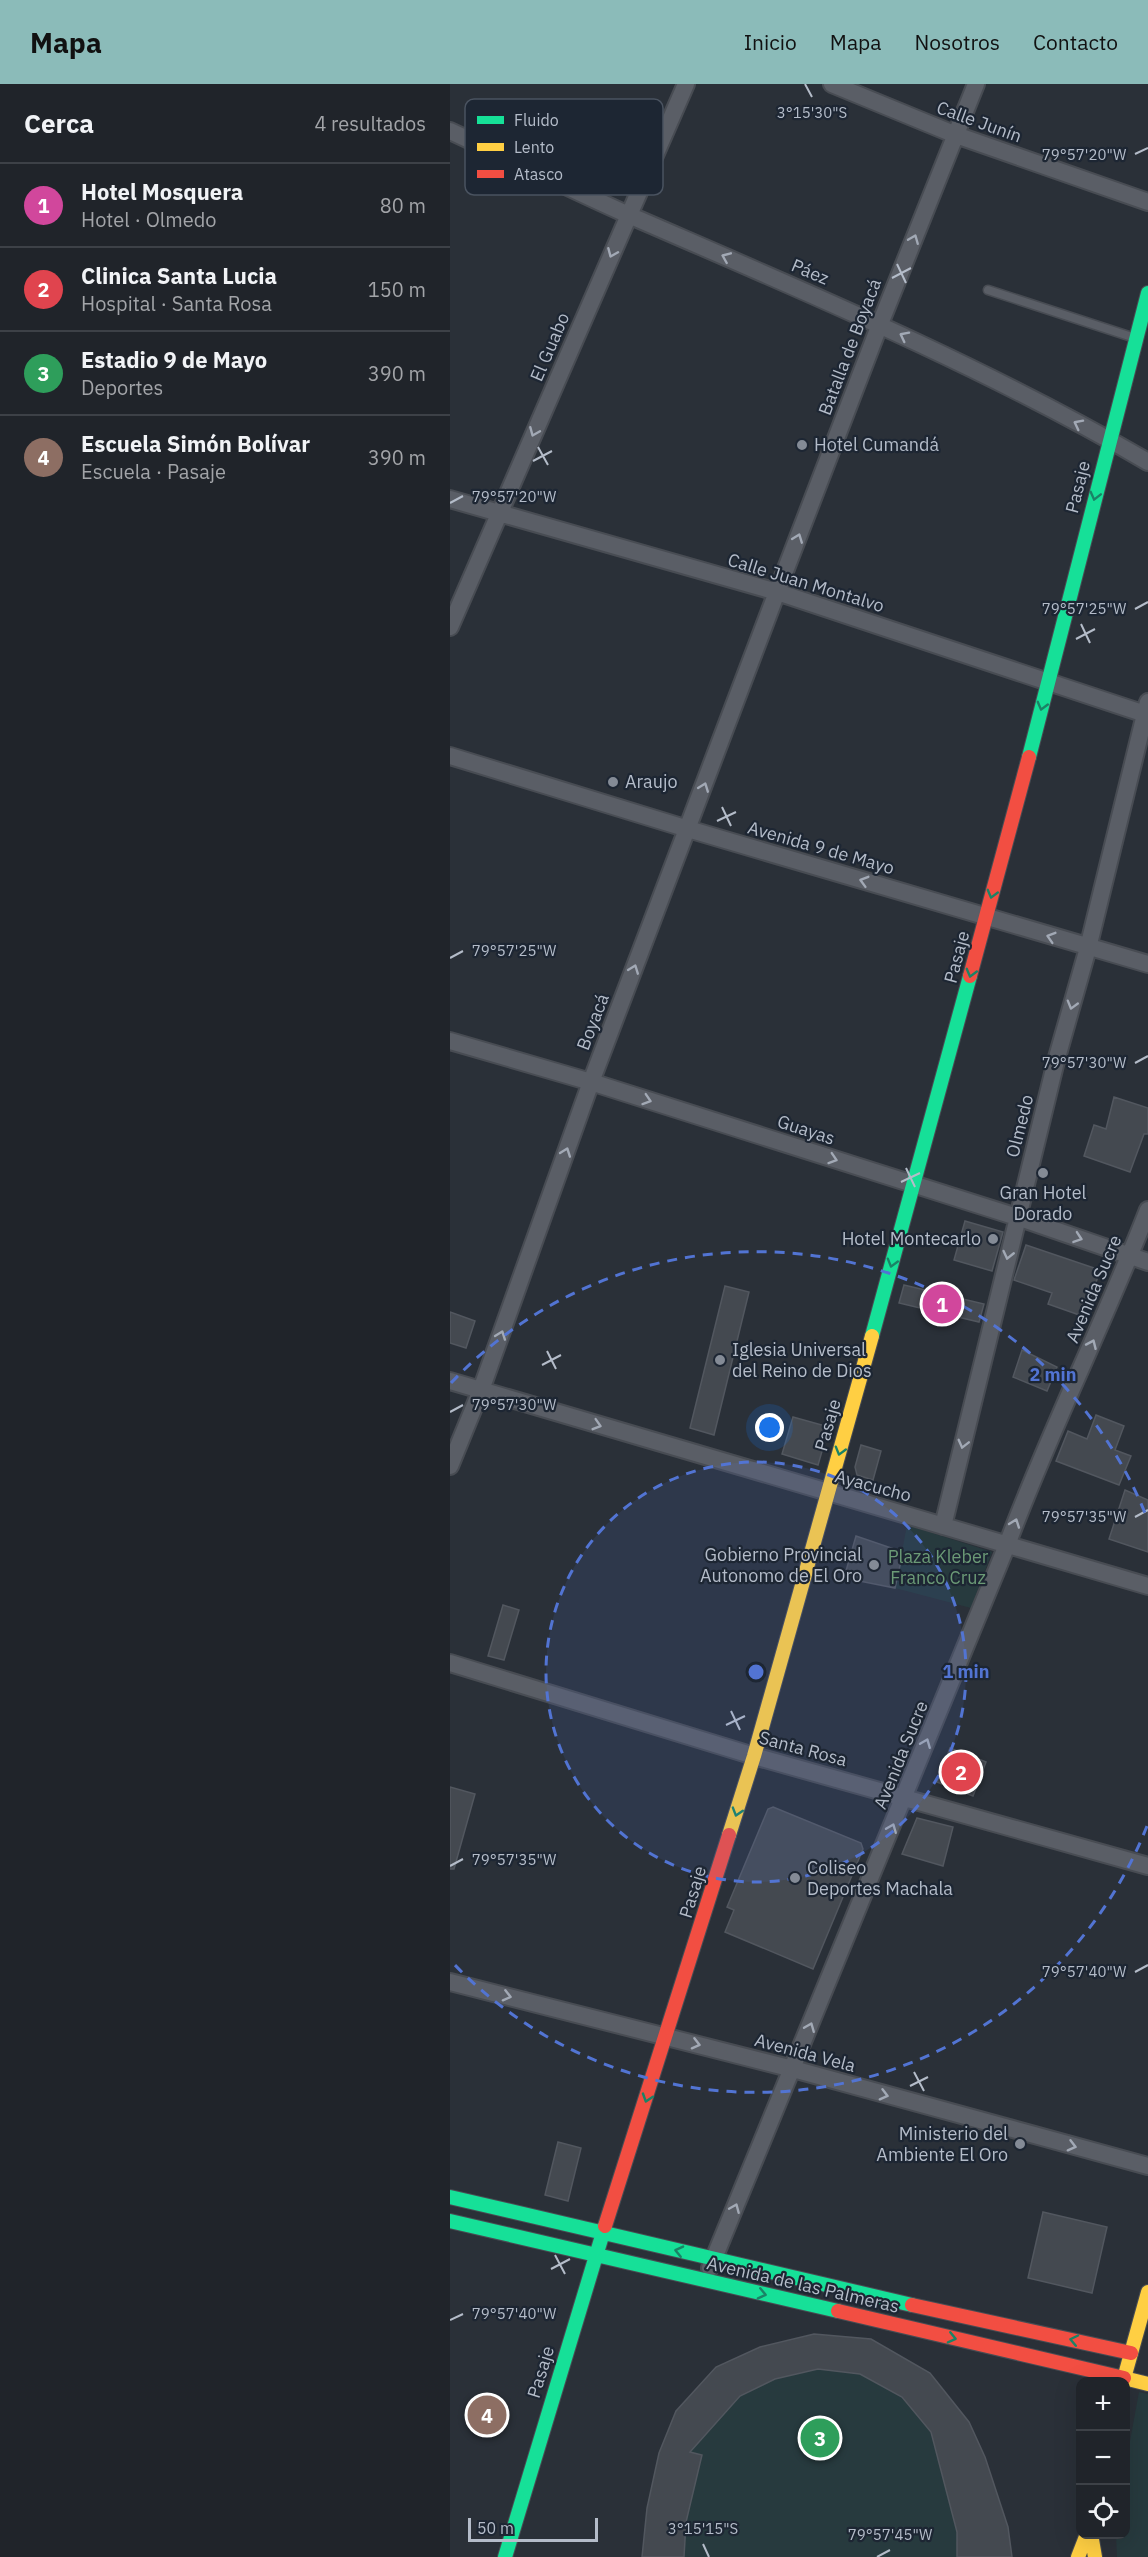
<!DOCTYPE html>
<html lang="es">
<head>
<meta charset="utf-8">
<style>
	:root { --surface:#20242a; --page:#2d3036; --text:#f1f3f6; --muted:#a2a4a8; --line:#3d4147; --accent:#8bbbb9 }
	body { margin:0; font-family:"IBM Plex Sans",sans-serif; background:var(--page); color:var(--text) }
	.controls { position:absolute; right:18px; bottom:18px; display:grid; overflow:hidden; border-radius:12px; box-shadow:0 6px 24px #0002 }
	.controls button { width:54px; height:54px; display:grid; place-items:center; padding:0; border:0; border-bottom:2px solid var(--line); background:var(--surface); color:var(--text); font:30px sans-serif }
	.scale { position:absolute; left:18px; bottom:15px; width:130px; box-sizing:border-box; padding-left:6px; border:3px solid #b4bcc9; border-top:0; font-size:16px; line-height:21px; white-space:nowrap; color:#b4bcc9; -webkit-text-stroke:4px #1d2633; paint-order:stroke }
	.you { position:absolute; left:320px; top:1344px; width:21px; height:21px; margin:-15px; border:4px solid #fff; border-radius:50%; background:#1a73e8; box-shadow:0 0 0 9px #1a73e833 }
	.badge { display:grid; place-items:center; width:39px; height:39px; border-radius:50%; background:var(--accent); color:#fff; font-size:20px; font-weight:700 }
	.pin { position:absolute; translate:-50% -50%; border:3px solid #fff; box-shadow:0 2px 6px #0006 }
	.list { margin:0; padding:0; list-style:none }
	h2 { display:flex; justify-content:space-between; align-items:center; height:78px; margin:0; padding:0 24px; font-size:26px }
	h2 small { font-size:20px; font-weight:400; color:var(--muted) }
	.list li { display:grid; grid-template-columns:39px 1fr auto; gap:18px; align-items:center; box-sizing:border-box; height:84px; padding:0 24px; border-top:2px solid var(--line) }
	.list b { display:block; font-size:22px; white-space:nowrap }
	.list p { margin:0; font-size:20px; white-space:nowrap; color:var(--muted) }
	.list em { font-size:20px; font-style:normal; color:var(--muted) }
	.icon { flex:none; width:33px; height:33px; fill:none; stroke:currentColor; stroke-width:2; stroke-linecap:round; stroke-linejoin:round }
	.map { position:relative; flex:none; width:698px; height:2473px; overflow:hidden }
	header { display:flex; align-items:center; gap:36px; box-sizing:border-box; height:84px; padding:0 30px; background:var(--accent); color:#111 }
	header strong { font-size:28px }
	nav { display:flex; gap:33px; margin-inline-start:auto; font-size:21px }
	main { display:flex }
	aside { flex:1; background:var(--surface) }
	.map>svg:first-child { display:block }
</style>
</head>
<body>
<header>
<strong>Mapa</strong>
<nav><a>Inicio</a><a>Mapa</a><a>Nosotros</a><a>Contacto</a></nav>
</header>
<main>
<aside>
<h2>Cerca<small>4 resultados</small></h2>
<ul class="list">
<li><span class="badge" style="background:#d1479c">1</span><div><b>Hotel Mosquera</b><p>Hotel · Olmedo</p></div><em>80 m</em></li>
<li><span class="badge" style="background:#e0444e">2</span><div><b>Clinica Santa Lucia</b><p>Hospital · Santa Rosa</p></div><em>150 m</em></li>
<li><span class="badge" style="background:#2e9e5b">3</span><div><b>Estadio 9 de Mayo</b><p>Deportes</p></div><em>390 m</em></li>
<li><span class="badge" style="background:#8d6e63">4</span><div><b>Escuela Simón Bolívar</b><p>Escuela · Pasaje</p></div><em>390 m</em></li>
</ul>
</aside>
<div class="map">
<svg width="698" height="2473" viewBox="0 0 698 2473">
	<rect width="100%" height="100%" fill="#2a3038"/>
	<path fill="#273a3e" d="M457 1441 542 1468 521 1524 445 1504Z
		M364 2250 421 2255 480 2289 518 2338 535 2373 558 2443 562 2473H192L197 2424 209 2369 226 2327 266 2283 310 2263Z
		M689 2308 698 2310V2473H667L666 2451 676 2450V2379Z"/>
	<path fill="#444950" stroke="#52575f" stroke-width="1.5" d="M664 1013 698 1024V1050H694L680 1088 634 1072 644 1041 656 1045Z
		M515 1137 553 1148 542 1187 504 1176Z
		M576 1161 650 1186 635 1233 598 1220 602 1209 564 1196Z
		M454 1201 534 1220 529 1238 449 1219Z
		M275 1202 299 1208 264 1351 240 1344Z
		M0 1228 25 1237 16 1264 0 1259Z
		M572 1266 607 1283 597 1307 563 1293Z
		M646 1331 674 1342 665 1366 681 1372 669 1401 606 1377 618 1347 637 1355Z
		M343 1333 379 1343 368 1381 332 1370Z
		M411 1361 431 1367 423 1396 407 1391 405 1383Z
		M675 1406 698 1416V1468L659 1455Z
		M406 1452 453 1468 445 1504 394 1494Z
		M53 1521 69 1526 54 1576 38 1572Z
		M500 1664 536 1678 523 1712 487 1698Z
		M0 1703 25 1710 4 1785H0Z
		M323 1723 411 1759 413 1765 363 1885 275 1848 284 1826 277 1823 318 1725Z
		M467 1734 503 1743 493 1782 452 1770Z
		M108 2058 131 2064 118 2117 95 2111Z
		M593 2128 657 2143 642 2209 578 2194Z
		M364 2250 421 2255 480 2289 519 2338 535 2373 558 2443 562 2473H507V2448L481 2348 452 2313 410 2290 368 2285 325 2295 290 2312 240 2368 252 2371 236 2438 234 2473H192L197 2424 209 2369 226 2327 266 2283 310 2263Z"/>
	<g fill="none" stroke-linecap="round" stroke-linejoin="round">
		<g stroke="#484c53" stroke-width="11">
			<path id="lane" d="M538 206 685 254"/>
		</g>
		<g stroke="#484c53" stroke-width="20">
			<path id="street" d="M382 0 506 51 698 118
				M0 47C60 75 120 105 181 132 356 208 533 282 698 378
				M0 415 327 508 698 631
				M0 543 236 0
				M0 672 238 745 698 880
				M0 957 141 998 567 1133 698 1178
				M0 1297 698 1502
				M0 1382 31 1306 141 998 327 508 430 240 526 0
				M493 1442 606 977 638 864 698 618
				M0 1579 304 1672 698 1782
				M0 1898 343 1985 698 2082
				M260 2184 557 1461C599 1348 654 1239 698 1126"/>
		</g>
		<g stroke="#484c53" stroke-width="16">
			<path id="fast" d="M579 673 698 209
				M422 1252 520 892
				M0 2113 462 2221
				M0 2137 388 2227
				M55 2473 155 2142"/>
		</g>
		<g stroke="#484c53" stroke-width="16">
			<path id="slow" d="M279 1751 304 1672 422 1252
				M674 2294 698 2300
				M673 2298 698 2208
				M641 2450 645 2473
				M628 2473 637 2450"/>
		</g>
		<g stroke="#484c53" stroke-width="16">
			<path id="jam" d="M520 892 579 673
				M155 2142 279 1751
				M462 2221 681 2269
				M388 2227 674 2294"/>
		</g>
		<use href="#lane" stroke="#5a5e66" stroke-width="8"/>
		<use href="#street" stroke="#5a5e66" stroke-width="16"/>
		<use href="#fast" stroke="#16e098" stroke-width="14"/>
		<use href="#slow" stroke="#ffcf43" stroke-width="14"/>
		<use href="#jam" stroke="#f24e42" stroke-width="14"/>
	</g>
	<defs><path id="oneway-chevron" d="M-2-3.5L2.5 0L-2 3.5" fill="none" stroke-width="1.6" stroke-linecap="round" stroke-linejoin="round" transform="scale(1.5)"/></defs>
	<g stroke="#a2a9b5">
		<use href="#oneway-chevron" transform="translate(464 155) rotate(-68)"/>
		<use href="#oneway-chevron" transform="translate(162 169) rotate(113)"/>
		<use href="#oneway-chevron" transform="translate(276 173) rotate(-157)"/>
		<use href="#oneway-chevron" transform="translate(454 252) rotate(-153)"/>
		<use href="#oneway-chevron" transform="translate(628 340) rotate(-153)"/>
		<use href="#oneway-chevron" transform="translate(84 348) rotate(113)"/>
		<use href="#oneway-chevron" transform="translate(348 454) rotate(-69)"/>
		<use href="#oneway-chevron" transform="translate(254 703) rotate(-69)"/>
		<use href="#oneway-chevron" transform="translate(414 797) rotate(-164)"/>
		<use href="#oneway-chevron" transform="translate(601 853) rotate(-163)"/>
		<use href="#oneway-chevron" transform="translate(184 885) rotate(-69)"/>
		<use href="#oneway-chevron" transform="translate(622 921) rotate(106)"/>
		<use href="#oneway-chevron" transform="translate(197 1016) rotate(18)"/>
		<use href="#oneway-chevron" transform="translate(116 1068) rotate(-70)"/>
		<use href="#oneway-chevron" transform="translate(383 1075) rotate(18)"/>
		<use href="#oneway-chevron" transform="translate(628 1154) rotate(19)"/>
		<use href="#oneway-chevron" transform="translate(558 1171) rotate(103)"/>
		<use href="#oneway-chevron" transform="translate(51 1251) rotate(-70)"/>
		<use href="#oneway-chevron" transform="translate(642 1260) rotate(-66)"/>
		<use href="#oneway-chevron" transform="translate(147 1341) rotate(17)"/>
		<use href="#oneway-chevron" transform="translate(513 1360) rotate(104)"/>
		<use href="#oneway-chevron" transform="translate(565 1439) rotate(-70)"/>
		<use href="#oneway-chevron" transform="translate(476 1659) rotate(-68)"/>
		<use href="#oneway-chevron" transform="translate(442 1744) rotate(-68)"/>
		<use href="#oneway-chevron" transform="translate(57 1912) rotate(14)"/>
		<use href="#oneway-chevron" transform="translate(360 1943) rotate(-68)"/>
		<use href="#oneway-chevron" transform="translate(246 1960) rotate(14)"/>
		<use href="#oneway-chevron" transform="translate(434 2011) rotate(15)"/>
		<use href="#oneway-chevron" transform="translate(622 2062) rotate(15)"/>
		<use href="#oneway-chevron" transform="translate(285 2124) rotate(-67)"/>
	</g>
	<g stroke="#1a8366">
		<use href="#oneway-chevron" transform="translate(645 412) rotate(104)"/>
		<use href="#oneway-chevron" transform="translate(592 622) rotate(105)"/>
		<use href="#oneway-chevron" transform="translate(542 810) rotate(105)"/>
		<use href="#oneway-chevron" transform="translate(521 889) rotate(105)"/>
		<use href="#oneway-chevron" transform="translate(442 1179) rotate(106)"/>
		<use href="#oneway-chevron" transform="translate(390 1367) rotate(106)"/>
		<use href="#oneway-chevron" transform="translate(287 1728) rotate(107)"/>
		<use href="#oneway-chevron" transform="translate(197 2014) rotate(108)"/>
		<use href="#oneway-chevron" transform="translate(229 2167) rotate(-167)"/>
		<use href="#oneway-chevron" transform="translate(312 2210) rotate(13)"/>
		<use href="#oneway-chevron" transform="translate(502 2254) rotate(13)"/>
		<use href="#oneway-chevron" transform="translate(624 2256) rotate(-168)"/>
	</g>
	<path fill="none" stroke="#b4bcc9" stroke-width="2" d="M355 0 362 13M685 70 698 64M447 180 456 199M442 194 461 184M88 363 98 381M83 377 102 367M0 419 13 412M685 525 698 518M631 540 640 559M626 555 645 545M272 723 281 742M267 737 286 728M0 874 13 867M685 979 698 972M456 1084 465 1103M451 1098 470 1089M97 1267 106 1285M92 1281 111 1271M0 1328 13 1321M685 1433 698 1426M281 1627 290 1646M276 1641 295 1632M0 1782 13 1775M685 1888 698 1881M464 1988 474 2007M460 2002 478 1993M105 2171 115 2190M101 2185 120 2175M0 2236 13 2230M253 2460 259 2473M427 2473 440 2466"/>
	<circle cx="306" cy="1588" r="210" fill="#5274d3" fill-opacity=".12"/>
	<g fill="none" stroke="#5274d3" stroke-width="3" stroke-dasharray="10 8">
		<circle cx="306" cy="1588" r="210"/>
		<path d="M697 1742A420 420 0 0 1 1 1877M1 1299A420 420 0 0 1 697 1434"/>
	</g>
	<g fill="#848b96" stroke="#1d2633" stroke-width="2">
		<circle cx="352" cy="361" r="6"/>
		<circle cx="163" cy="698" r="6"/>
		<circle cx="593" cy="1089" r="6"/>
		<circle cx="543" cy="1155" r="6"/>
		<circle cx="270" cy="1276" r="6"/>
		<circle cx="424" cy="1481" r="6"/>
		<circle cx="345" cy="1794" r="6"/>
		<circle cx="570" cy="2060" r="6"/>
	</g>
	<g text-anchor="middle" stroke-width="4.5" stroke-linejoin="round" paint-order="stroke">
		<g font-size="18" fill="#b4bcc9" stroke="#1d2633">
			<text transform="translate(529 38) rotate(20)" y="6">Calle Junín</text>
			<text transform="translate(360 188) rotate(23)" y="6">Páez</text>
			<text transform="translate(100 263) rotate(-67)" y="6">El Guabo</text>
			<text transform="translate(400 263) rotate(-69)" y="6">Batalla de Boyacá</text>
			<text transform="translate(628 403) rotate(-76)" y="6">Pasaje</text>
			<text transform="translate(356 499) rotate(17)" y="6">Calle Juan Montalvo</text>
			<text transform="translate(371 764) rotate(16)" y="6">Avenida 9 de Mayo</text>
			<text transform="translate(507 873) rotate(-75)" y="6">Pasaje</text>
			<text transform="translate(143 938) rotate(-69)" y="6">Boyacá</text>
			<text transform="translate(570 1042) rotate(-76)" y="6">Olmedo</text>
			<text transform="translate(356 1046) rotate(18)" y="6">Guayas</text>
			<text transform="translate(644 1205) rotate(-67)" y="6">Avenida Sucre</text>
			<text transform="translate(378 1341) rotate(-74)" y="6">Pasaje</text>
			<text transform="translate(423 1402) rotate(15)" y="6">Ayacucho</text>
			<text transform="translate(353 1665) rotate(15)" y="6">Santa Rosa</text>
			<text transform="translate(451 1671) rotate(-68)" y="6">Avenida Sucre</text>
			<text transform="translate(243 1808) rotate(-73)" y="6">Pasaje</text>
			<text transform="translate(355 1969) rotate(15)" y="6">Avenida Vela</text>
			<text transform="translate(353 2201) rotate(13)" y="6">Avenida de las Palmeras</text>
			<text transform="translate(91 2288) rotate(-73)" y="6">Pasaje</text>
		</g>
		<g font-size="18" fill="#b4bcc9" stroke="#1d2633" text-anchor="start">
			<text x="364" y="367">Hotel Cumandá</text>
			<text x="175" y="704">Araujo</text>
			<text x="593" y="1115" text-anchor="middle">Gran Hotel<tspan x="593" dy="21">Dorado</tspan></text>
			<text x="531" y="1161" text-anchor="end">Hotel Montecarlo</text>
			<text x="282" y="1272">Iglesia Universal<tspan x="282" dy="21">del Reino de Dios</tspan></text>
			<text x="412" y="1477" text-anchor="end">Gobierno Provincial<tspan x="412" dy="21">Autonomo de El Oro</tspan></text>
			<text x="357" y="1790">Coliseo<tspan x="357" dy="21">Deportes Machala</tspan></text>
			<text x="558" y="2056" text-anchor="end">Ministerio del<tspan x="558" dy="21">Ambiente El Oro</tspan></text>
		</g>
		<g font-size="18" fill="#6b9a76" stroke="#1d2633">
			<text x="488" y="1479">Plaza Kleber<tspan x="488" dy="21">Franco Cruz</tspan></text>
		</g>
	</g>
	<rect x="15" y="15" width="198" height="96" rx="9" fill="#1d2633" stroke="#4a5360" stroke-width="1.5"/>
	<rect x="27" y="32" width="27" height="8" fill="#16e098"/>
	<rect x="27" y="59" width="27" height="8" fill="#ffcf43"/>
	<rect x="27" y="86" width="27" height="8" fill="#f24e42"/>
	<g font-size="16" fill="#b4bcc9">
		<text x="64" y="42">Fluido</text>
		<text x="64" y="69">Lento</text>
		<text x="64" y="96">Atasco</text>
	</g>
	<g font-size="15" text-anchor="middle" fill="#b4bcc9" stroke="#1d2633" stroke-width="4.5" stroke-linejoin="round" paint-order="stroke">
		<text x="362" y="34">3°15'30"S</text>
		<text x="634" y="76">79°57'20"W</text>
		<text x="64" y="418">79°57'20"W</text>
		<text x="634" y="530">79°57'25"W</text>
		<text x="64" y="872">79°57'25"W</text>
		<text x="634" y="984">79°57'30"W</text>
		<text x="64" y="1326">79°57'30"W</text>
		<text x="634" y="1438">79°57'35"W</text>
		<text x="64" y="1781">79°57'35"W</text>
		<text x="634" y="1893">79°57'40"W</text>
		<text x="64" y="2235">79°57'40"W</text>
		<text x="253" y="2450">3°15'15"S</text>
		<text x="440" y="2456">79°57'45"W</text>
	</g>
	<circle cx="306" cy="1588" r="9" fill="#5274d3" stroke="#1d2633" stroke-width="3"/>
	<g font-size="18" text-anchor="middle" font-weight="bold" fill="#5274d3" stroke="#1d2633" stroke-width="4.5" stroke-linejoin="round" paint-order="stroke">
		<text x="603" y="1297">2 min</text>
		<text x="516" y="1594">1 min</text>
	</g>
</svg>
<div class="controls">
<button>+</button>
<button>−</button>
<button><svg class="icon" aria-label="locate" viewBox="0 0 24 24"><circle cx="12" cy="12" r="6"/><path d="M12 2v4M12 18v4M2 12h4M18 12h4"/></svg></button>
</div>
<div class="scale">50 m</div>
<div class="you"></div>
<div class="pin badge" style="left:492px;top:1220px;background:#d1479c">1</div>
<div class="pin badge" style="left:511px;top:1688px;background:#e0444e">2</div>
<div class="pin badge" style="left:370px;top:2354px;background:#2e9e5b">3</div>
<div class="pin badge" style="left:37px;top:2331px;background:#8d6e63">4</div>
</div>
</main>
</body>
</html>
